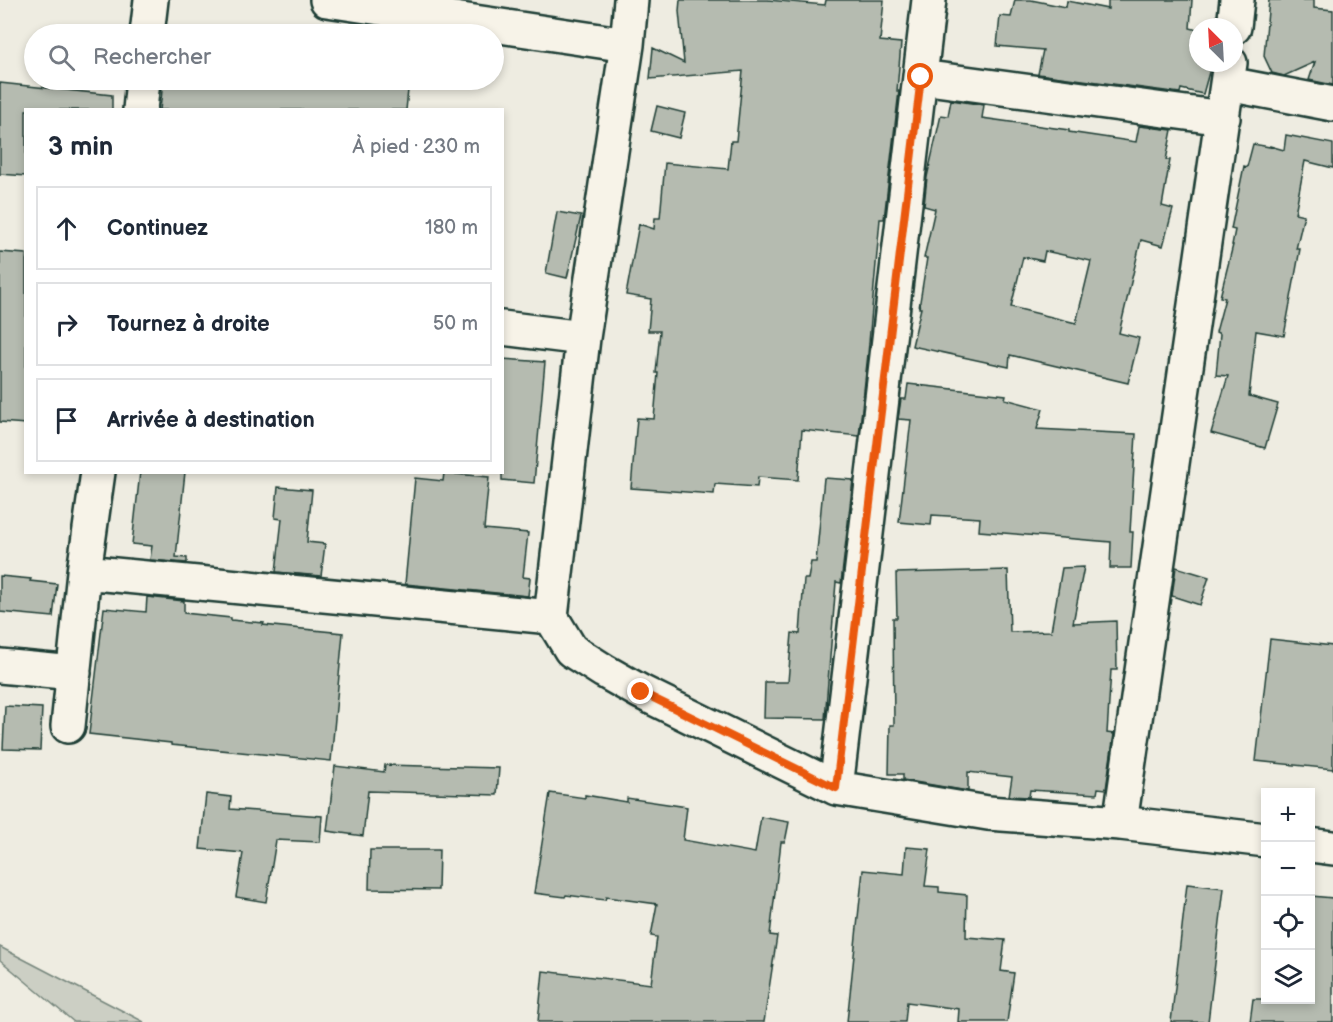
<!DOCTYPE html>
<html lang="fr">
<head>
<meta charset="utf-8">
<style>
	:root { --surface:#fff; --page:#f2f2f3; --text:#1f2937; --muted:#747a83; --line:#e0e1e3 }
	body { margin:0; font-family:"Balsamiq Sans",sans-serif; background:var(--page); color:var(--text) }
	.controls { position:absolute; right:18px; bottom:18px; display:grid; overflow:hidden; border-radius:0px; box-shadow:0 3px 9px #0003 }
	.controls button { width:54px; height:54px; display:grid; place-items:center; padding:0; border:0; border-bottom:2px solid var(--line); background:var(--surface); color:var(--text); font:30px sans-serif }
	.compass { position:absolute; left:1189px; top:18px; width:54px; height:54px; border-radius:50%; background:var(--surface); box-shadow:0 3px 9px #0003; rotate:336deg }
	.stop { position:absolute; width:18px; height:18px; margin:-14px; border:4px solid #ea580c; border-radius:50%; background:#fff }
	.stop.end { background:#ea580c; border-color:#fff; box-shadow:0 2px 6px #0008 }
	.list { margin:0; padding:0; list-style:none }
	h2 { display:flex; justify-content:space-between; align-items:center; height:78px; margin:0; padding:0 24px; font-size:26px }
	h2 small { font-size:20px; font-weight:400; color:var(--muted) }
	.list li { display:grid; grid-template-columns:39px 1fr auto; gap:18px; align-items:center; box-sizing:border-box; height:84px; margin:0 12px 12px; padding:0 12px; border:2px solid var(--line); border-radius:0px }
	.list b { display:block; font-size:22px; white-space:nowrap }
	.list em { font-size:20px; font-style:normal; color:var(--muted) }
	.icon { flex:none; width:33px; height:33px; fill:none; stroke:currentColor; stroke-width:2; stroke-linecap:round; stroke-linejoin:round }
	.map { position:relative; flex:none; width:1333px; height:1022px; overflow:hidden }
	.search { position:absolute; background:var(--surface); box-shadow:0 3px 9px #0003; left:24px; top:24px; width:480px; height:66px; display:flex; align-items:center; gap:15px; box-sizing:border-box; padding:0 21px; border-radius:33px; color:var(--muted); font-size:22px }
	.panel { position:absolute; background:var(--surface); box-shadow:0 3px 9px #0003; left:24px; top:108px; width:480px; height:366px; border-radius:0px }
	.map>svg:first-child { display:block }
</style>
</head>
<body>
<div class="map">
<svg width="1333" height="1022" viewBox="0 0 1333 1022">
	<rect width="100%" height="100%" fill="#eeece1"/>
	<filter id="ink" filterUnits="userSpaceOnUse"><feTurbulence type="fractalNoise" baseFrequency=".0167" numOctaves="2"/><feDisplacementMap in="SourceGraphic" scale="12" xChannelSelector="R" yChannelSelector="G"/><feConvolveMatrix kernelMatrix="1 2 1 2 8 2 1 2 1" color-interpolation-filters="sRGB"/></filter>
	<g filter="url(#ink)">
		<path fill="#cccfc4" stroke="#76867c" stroke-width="1.5" d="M0 947 144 1022H74L0 960Z"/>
		<path fill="#b5bbb0" stroke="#1f3d34" stroke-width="1.5" fill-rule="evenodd" d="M680 0H768L825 5 826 0H884L880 41 901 43 897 91H899L884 219H880L868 354 859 436 802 430 798 480 758 477 757 487 715 484 714 494 631 488 637 418 654 419 658 373H656L660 331H648L651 299 626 295 639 224 654 229 655 218H660L665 163 728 169 731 141H736L743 71 650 79 653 48 684 63 679 11Z
			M1015 0H1031L1066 7 1067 1 1108 9V0H1192L1190 28 1198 30V63L1211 65 1203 94 1181 89 1180 93 1038 74 1043 50 997 46 1000 16 1011 17Z
			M1269 0H1314V8L1333 10V85L1309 80 1315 62 1284 76 1272 73 1264 56Z
			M174 80H409L406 110H160L163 81 174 82Z
			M0 83 112 95V110H26V176L0 174Z
			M951 100 984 105 982 118 1069 130V132L1136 142 1139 126 1172 130 1166 160H1170L1162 206 1173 209 1163 246 1141 240 1119 333 1139 338 1128 383 1010 355 1009 367 912 346 921 308H919L927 258H924L935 209 924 206 927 177 941 115 948 116ZM1045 251 1091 261 1076 323 1011 307 1023 257 1043 261Z
			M657 106 685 113 679 138 651 131Z
			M1286 135 1333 144V168L1305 161 1295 213 1304 215 1296 249H1300L1284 336 1256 331 1249 396 1278 404 1265 448 1211 433 1228 376 1216 375 1220 334 1216 332 1225 298 1220 297 1233 245H1232L1235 230 1231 229 1244 166 1247 167 1253 144 1270 147V146L1284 150Z
			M557 212 581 216 567 278 546 273Z
			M0 252 26 254V424L0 422Z
			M502 359 545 362 534 483 502 480Z
			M908 384 1006 395 1005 399 1043 409 1037 429 1136 434 1130 532H1133L1131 568H1110L1111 542 979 531 980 518 932 515 931 525 899 522 911 420 898 419 901 399H906Z
			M140 472H185L176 557 187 558V563L150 560 152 546 132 544Z
			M444 473 489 477 484 529 528 533 523 577 530 578 528 596 405 584 415 478 443 481Z
			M824 478 853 480 841 583 836 582 825 719 764 718 765 682H788L792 633 800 634 804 579H808L811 562H816Z
			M278 487 312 490 307 542 325 544 321 576 276 572 282 519 275 518Z
			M1084 567 1073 623 1116 621 1117 670H1111L1107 733 1114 734 1106 789 1098 788 1097 794 1030 790 1029 797 1009 796 1012 777 968 772V791L903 780V774H889L890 725H894L893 618H897L896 573 1008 570 1010 632 1051 631 1062 568Z
			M1176 567 1209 577 1200 605 1172 596Z
			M0 576 31 579 30 581 57 584 53 617 0 612Z
			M147 597 184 601V613L231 618V620L264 623 263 625 343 633 331 761 171 745V743L89 734 104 608 146 612Z
			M1270 639 1333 646V769L1256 761Z
			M5 706 42 708 40 750 3 749Z
			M385 765 499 768 497 795 368 791 363 836 327 831 335 766 384 772Z
			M550 793 585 798V795L627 802V798L687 807 683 840 755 853 761 817 789 822 785 842H781L770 935 777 936 764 1022H538L543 971 651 984 657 937 651 936 657 904 606 897 605 900 566 895 565 897 534 893Z
			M206 794 231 797 230 809 322 816 320 842 276 840 266 902 236 897 243 853 200 849Z
			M906 847 930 849 925 886 939 887V892L967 895 966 937 1005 940 1001 971 1014 973 1007 1022H958L959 1009 907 1002 905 1022H847L863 870 904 874Z
			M370 850H439L438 890 369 889Z
			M1187 884 1224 888 1208 1022H1171Z
			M1311 896 1333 898V1022H1250L1253 999H1311Z"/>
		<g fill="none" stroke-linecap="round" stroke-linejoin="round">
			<g stroke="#1f3d34" stroke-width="38">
				<path id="minor" d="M327 0 627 45
					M631 0 627 45 583 338 551 617 571 650 604 671 641 692 836 788 988 813 1120 823 1266 840
					M1234 27 1237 0
					M147 34 151 0
					M921 77 1223 118
					M1228 84 1333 104
					M140 110 143 80
					M502 328 583 338
					M84 572 551 617
					M0 666 74 673
					M68 726 84 572 98 472
					M836 788 929 0
					M1120 823 1230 63
					M1310 845 1333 848"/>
			</g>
			<use href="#minor" stroke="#f7f3e8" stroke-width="33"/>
		</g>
	</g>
	<g fill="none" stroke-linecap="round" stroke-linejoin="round" filter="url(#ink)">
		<path stroke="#ea580c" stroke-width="8" d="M641 692 836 788 921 77"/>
	</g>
</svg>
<div class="controls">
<button>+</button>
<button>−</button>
<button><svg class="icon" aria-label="locate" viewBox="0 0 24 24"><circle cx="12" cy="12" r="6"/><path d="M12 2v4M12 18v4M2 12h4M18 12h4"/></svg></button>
<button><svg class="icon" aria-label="layers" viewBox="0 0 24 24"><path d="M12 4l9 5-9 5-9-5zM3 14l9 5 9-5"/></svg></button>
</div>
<svg class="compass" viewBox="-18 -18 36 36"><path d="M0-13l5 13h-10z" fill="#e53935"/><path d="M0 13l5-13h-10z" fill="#747a83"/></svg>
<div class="stop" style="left:921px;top:77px"></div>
<div class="stop end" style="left:641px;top:692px"></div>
<div class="search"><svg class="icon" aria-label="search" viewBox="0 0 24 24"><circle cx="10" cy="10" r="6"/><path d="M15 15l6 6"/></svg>Rechercher</div>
<section class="panel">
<h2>3 min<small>À pied · 230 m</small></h2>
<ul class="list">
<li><svg class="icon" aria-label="ahead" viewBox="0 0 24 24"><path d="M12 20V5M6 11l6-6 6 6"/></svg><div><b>Continuez</b></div><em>180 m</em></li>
<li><svg class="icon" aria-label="right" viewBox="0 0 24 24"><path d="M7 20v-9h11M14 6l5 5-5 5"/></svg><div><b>Tournez à droite</b></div><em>50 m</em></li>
<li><svg class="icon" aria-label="arrive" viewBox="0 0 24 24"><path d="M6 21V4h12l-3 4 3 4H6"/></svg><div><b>Arrivée à destination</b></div></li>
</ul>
</section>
</div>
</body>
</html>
